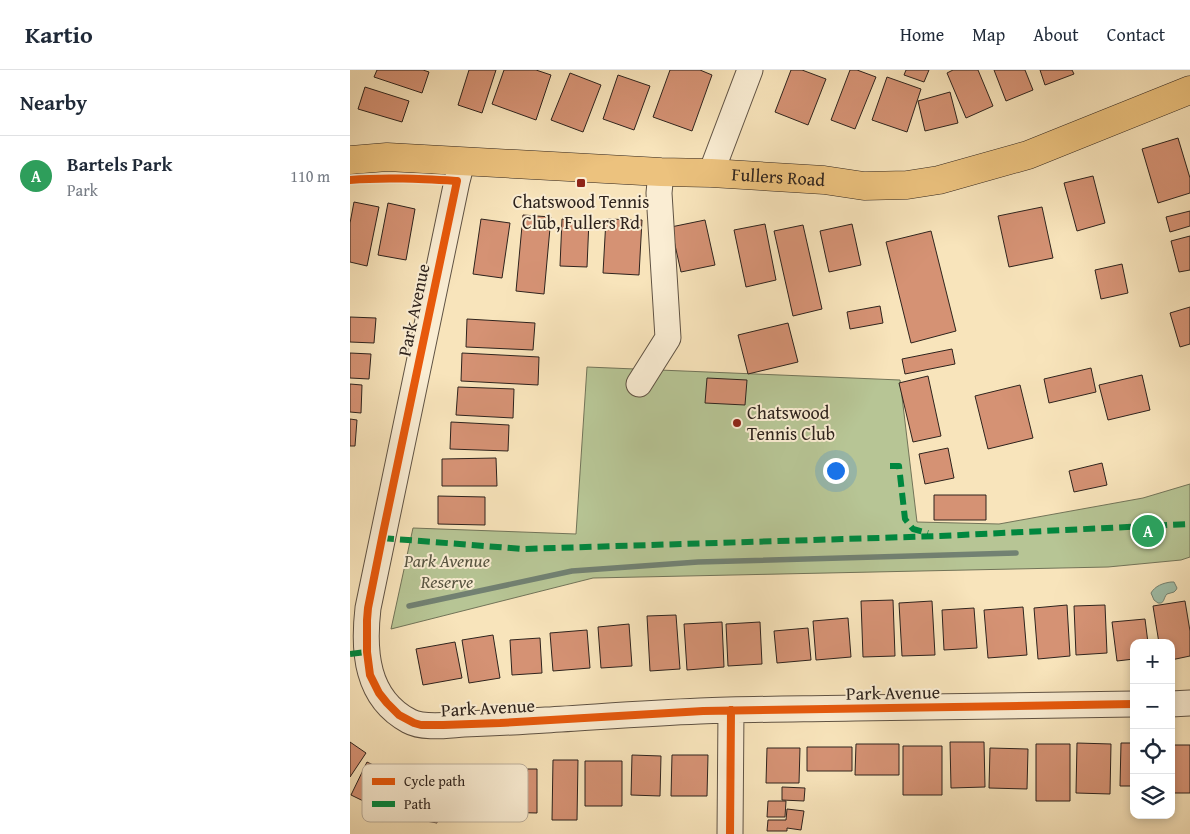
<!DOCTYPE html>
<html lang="en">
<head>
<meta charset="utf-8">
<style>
	:root { --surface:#fff; --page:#f2f2f3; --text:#1f2937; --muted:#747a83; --line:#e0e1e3; --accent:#8f2418 }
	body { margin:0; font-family:"Gentium Book Plus",serif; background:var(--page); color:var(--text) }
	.controls { position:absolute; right:15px; bottom:15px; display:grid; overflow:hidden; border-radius:10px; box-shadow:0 2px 8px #0003 }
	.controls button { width:45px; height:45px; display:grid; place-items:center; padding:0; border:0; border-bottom:1px solid var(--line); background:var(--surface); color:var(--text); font:25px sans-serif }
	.you { position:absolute; left:485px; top:400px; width:18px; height:18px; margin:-12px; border:4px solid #fff; border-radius:50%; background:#1a73e8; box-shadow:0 0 0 8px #1a73e833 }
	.badge { display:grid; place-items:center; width:32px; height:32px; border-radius:50%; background:var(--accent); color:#fff; font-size:16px; font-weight:700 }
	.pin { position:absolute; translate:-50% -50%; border:2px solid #fff; box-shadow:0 1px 5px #0006 }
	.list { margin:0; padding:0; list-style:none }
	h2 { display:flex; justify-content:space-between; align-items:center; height:65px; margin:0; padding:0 20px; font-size:21px }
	h2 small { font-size:16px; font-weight:400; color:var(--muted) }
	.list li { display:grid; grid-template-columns:32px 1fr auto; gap:15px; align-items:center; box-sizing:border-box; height:80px; padding:0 20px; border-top:1px solid var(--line) }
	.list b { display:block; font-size:19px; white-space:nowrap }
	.list p { margin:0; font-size:16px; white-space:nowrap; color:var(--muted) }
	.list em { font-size:16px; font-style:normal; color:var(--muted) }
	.icon { flex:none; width:28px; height:28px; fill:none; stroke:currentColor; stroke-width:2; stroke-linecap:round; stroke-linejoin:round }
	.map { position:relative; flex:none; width:840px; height:764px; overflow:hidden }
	header { display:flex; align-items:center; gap:30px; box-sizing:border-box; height:70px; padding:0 25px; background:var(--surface); border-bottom:1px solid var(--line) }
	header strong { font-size:24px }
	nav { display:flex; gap:28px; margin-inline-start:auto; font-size:18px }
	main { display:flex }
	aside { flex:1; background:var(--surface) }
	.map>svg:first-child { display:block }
</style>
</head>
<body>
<header>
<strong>Kartio</strong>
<nav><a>Home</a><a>Map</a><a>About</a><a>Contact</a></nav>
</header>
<main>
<aside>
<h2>Nearby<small></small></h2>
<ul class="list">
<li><span class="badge" style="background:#2e9e5b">A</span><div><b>Bartels Park</b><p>Park</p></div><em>110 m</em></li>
</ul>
</aside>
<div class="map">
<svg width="840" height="764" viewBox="0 0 840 764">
	<rect width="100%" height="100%" fill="#f8e4bb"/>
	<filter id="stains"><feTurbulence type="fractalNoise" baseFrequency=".004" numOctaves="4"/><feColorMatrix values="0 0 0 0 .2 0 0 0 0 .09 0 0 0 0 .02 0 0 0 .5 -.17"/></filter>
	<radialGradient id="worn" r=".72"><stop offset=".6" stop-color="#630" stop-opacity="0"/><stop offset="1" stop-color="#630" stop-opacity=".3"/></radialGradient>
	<path fill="#b7c595" stroke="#727459" d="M237 297 550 310 567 452 649 454 793 428 840 414V487L831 490 758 497 243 508 41 559 63 458 226 464Z"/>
	<path fill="#9fbfaa" stroke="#728172" d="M821 512H824L827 518 826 520 824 522 817 524C813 528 815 534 808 533L804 530 801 523C805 516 813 513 821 512Z"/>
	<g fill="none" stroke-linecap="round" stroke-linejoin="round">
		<path stroke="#728172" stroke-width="5.5" d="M59 536 222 501 348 492 666 483"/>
	</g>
	<path fill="#d59274" stroke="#2e231d" d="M27 0H73L79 2 72 23 24 7Z
		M119 0H146L132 43 108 35Z
		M154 0H186L201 5 186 50 142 34Z
		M320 0H350L362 5 342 61 303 47Z
		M441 0H452L476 9 458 55 425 42Z
		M500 0H507L526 7 505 59 481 50Z
		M556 0H579L574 12 554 5Z
		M603 0H628L643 36 616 48 597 3Z
		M644 0H675L683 20 656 31Z
		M690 0H722L724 4 695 15Z
		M220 3 251 15 233 62 201 50Z
		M268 5 300 16 284 60 253 49Z
		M537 7 571 19 557 62 522 50Z
		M15 17 59 31 52 52 8 39Z
		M600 22 608 53 575 61 568 31Z
		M828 68 840 108V123L808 133 792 79Z
		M743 106 755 153 727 161 714 113Z
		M4 132 29 137 17 196 0 192V153Z
		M38 133 65 139 56 190 28 185Z
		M692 137 703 188 659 197 648 146Z
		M840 141V156L820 162 816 147Z
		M173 145 201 147 194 224 166 221Z
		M131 149 160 153 152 208 123 204Z
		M212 149 239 150 237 197 210 196Z
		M256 149 292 150 289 205 253 203Z
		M355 150 365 195 331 202 321 157Z
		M415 154 426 210 396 217 384 160Z
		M502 154 511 195 479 202 470 161Z
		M453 155 472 239 443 246 424 161Z
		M581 161 606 261 561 273 536 172Z
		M840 166V200L829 202 821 171Z
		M772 194 778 223 751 229 745 200Z
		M530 236 533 253 500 259 497 242Z
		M840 237V274L830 277 820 243Z
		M0 247 26 248 24 273 0 272Z
		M117 249 185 253 183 280 116 277Z
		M438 253 448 292 398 304 388 265Z
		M602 279 605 294 555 304 552 289Z
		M0 283 21 284 19 309 0 308Z
		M112 283 189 287 188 315 111 311Z
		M741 298 746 322 699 333 694 309Z
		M792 305 800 340 758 350 749 315Z
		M578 306 591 366 563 372 549 313Z
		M357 308 397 310 395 335 355 333Z
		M0 314 12 315 11 343 0 342Z
		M670 315 683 368 638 379 625 326Z
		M108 317 164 319 163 348 106 345Z
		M0 349 7 350 5 376H0Z
		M101 352 159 355 158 381 100 379Z
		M598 378 604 408 575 414 569 384Z
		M146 388 147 416H92V389Z
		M752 393 757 415 724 422 719 401Z
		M584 425H636V450H584Z
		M88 426 135 427V455L88 454Z
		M543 530 545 586 513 587 511 531Z
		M582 531 585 585 552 586 549 533Z
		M835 531 840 561V586L821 590V573H809L803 536Z
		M717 535 720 586 688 589 684 538Z
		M755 535 757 583 726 585 724 536Z
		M673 537 677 585 638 588 634 540Z
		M624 538 627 578 594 580 592 540Z
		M326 545 330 599 300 601 297 546Z
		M498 548 501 587 466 590 463 551Z
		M795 549 798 573H784V589L767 591 762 552Z
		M372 552 374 597 337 600 334 554Z
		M410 552 412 594 378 596 376 554Z
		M279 554 282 596 251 598 248 557Z
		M458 558 461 590 427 593 424 561Z
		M237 560 240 598 203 601 200 563Z
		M143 565 150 608 119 613 112 570Z
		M190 568 192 603 162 605 160 570Z
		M105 572 112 608 73 615 66 579Z
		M0 672 16 683 0 707Z
		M600 672H634L635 717 601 718Z
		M727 673 761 674 760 724 726 723Z
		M771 673H784V716H770Z
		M506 674H549V705H505Z
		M686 674H720V731H686Z
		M821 675H840V723H821Z
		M553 676H592V725H553Z
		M457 677H502V701H457Z
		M417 678H450L449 713H416Z
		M640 678 678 679 677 719 639 718Z
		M282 685 311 686 310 726 281 725Z
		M322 685H358L357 726H321Z
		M203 690H228L227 750H202Z
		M235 691H272V736H235Z
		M17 692 54 710 38 743 1 725Z
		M62 699 95 705 87 753 54 747Z
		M147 699H187V743L146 742Z
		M432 717 455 718 454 731 432 730Z
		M418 731H436L435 747H417Z
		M437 739 454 741 451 760 437 758V761H417L418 750H436Z"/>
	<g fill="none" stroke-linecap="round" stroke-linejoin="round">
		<g stroke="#605344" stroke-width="27">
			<path id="minor" d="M112 92 107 111 18 538C13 581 16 628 59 651 73 659 98 655 114 654 141 653 168 652 196 650 247 647 298 643 350 641 401 639 453 639 505 638 598 637 691 636 784 634
				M361 103 400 0
				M289 314 318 268 309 123 311 102
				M821 634 840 633
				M380 764 381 640"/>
		</g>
		<g stroke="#2e231d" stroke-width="29">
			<g id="major">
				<path id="s1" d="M0 90 37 87 311 102 361 103 474 110 514 116 557 115 589 110 678 85 840 20"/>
			</g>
		</g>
		<use href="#minor" stroke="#faedd3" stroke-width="25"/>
		<use href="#major" stroke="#ecc27e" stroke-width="28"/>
		<path stroke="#00873e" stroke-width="6" stroke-dasharray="12 6" stroke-linecap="butt" d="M540 396H549L555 449 563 459 578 463
			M32 468 173 479 590 466 840 454
			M0 584 17 582"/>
		<g stroke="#faedd3" stroke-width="11">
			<path id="cycleway" d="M0 110C36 107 71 109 107 111L32 468 18 538 17 550V582L20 605 29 623 37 633 49 645 64 653 71 655H93L150 653 353 641 784 634
				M380 764 381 640"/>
		</g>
		<use href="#cycleway" stroke="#e8590c" stroke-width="8"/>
	</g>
	<g fill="#8f2418" stroke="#faedd3" stroke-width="2">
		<rect x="226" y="108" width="10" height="10" rx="2.5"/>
		<circle cx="387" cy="353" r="5"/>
	</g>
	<g text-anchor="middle" stroke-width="4" stroke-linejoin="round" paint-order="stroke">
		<g font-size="18" fill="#2e231d" stroke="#faedd3">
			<text dy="6" stroke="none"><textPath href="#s1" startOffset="429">Fullers Road</textPath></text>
			<text transform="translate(64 240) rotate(-78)" y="6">Park Avenue</text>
			<text transform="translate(543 623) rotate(-1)" y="6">Park Avenue</text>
			<text transform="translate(138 638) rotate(-3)" y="6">Park Avenue</text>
		</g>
		<g font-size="18" fill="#2e231d" stroke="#faedd3">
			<text x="231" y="138">Chatswood Tennis<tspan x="231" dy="21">Club, Fullers Rd</tspan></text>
			<text x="397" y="349" text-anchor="start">Chatswood<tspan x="397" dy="21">Tennis Club</tspan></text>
		</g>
		<g font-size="18" font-style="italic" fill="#575441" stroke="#faedd3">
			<text x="97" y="497">Park Avenue<tspan x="97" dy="21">Reserve</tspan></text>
		</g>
	</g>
	<rect x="12" y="694" width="166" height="58" rx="8" fill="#faedd3" stroke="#bdb09c" stroke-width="1"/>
	<rect x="22" y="708" width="23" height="7" fill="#e8590c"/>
	<rect x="22" y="731" width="23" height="6" fill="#00873e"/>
	<g font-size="14" fill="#2e231d">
		<text x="54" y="716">Cycle path</text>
		<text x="54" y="739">Path</text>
	</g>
	<rect width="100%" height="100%" filter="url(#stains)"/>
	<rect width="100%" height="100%" fill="url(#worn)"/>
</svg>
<div class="controls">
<button>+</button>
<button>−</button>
<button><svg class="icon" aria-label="locate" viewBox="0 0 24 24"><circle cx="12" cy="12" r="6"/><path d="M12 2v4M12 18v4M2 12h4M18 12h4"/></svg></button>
<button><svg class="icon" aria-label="layers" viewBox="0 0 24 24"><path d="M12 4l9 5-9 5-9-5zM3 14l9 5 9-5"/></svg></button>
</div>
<div class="you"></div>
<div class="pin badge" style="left:798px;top:461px;background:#2e9e5b">A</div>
</div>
</main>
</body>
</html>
